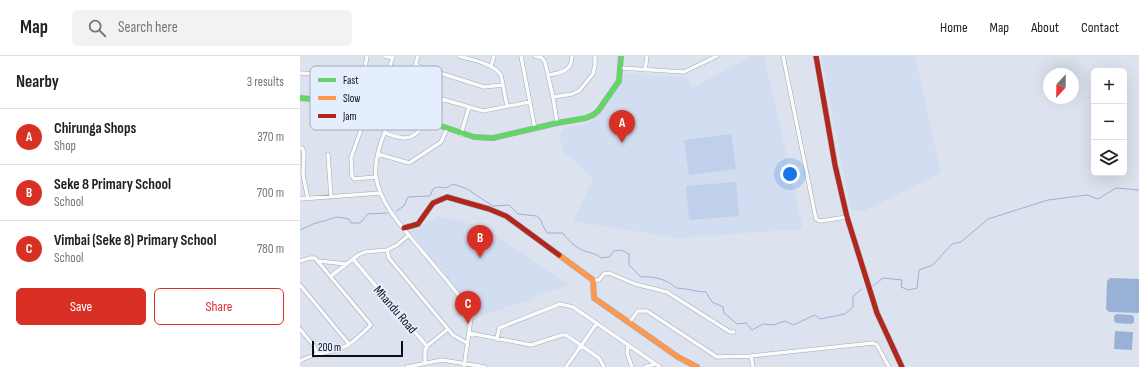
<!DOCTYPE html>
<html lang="en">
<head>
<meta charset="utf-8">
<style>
	:root { --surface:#fff; --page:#f2f2f2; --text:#222; --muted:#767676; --line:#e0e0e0; --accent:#d93025 }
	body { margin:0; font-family:"Sofia Sans Condensed",sans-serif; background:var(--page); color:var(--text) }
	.controls { position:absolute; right:12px; top:12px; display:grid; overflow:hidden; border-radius:6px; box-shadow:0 4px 16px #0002 }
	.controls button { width:36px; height:36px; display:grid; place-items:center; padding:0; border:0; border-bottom:1px solid var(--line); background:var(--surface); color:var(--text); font:20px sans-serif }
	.compass { position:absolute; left:743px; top:12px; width:36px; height:36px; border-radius:50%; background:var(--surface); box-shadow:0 4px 16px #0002; rotate:202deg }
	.scale { position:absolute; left:12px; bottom:10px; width:91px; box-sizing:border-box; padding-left:4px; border:2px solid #0b0f16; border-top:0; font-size:11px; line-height:14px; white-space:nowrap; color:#0b0f16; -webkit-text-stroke:3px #e5eeff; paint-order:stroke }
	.you { position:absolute; left:490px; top:118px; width:14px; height:14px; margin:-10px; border:3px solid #fff; border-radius:50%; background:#1a73e8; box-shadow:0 0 0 6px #1a73e833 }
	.badge { display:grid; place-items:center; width:26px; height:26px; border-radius:50%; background:var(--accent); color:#fff; font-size:13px; font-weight:700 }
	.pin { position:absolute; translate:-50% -33px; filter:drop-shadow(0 1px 2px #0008) }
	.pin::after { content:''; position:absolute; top:21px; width:14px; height:12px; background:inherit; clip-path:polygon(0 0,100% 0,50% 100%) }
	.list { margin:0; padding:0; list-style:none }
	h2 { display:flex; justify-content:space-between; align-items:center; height:52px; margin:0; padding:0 16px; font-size:17px }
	h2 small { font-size:13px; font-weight:400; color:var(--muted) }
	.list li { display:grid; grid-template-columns:26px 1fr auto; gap:12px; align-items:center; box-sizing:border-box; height:56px; padding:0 16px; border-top:1px solid var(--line) }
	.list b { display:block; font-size:15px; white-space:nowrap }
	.list p { margin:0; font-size:13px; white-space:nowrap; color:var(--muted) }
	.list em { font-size:13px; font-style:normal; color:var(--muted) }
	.actions { display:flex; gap:8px; padding:12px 16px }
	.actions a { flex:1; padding:9px 0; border:1px solid var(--accent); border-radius:6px; text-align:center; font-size:14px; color:var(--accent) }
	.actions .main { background:var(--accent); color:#fff }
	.icon { flex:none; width:22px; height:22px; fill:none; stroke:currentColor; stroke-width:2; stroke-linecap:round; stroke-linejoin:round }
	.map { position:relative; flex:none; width:839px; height:311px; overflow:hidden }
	header { display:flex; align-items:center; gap:24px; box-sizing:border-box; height:56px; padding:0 20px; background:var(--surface); border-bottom:1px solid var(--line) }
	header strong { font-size:19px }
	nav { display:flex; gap:22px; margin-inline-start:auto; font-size:14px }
	.search { width:280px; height:36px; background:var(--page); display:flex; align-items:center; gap:10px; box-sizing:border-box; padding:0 14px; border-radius:6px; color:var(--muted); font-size:15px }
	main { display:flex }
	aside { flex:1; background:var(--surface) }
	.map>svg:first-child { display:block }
</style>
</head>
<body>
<header>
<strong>Map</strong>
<div class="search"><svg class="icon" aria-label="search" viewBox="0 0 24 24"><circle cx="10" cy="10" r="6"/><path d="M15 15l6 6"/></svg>Search here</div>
<nav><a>Home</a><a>Map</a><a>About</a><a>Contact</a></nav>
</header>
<main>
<aside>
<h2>Nearby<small>3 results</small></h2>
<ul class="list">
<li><span class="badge">A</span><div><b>Chirunga Shops</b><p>Shop</p></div><em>370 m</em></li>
<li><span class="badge">B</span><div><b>Seke 8 Primary School</b><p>School</p></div><em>700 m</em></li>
<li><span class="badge">C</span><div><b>Vimbai (Seke 8) Primary School</b><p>School</p></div><em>780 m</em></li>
</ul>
<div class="actions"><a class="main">Save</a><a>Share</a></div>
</aside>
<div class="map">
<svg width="839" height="311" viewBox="0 0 839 311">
	<rect width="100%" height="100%" fill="#dce3ee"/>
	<path fill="#d2ddf1" d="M452 0H464L503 173 377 182 273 165 294 121H291L265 97 259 80 264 72 288 68 326 18 387 21 392 32Z
		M521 0H615L641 117 565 155H551Z
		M139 160 184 171 269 229 229 243 230 245 223 248 222 246 183 259 176 257 110 175Z"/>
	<path fill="#c1d0ea" d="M431 78 436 113 389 119 384 84Z
		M436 126 439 160 389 164 386 130Z"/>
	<path fill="#9ab1d6" d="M810 222 839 223V257L809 256 806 253 807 225Z
		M817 258 832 259 834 261V266L832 268 816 267 814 265V260Z
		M815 275 833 276 832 294 814 293Z"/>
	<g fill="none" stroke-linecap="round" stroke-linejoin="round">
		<path stroke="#9ab1d6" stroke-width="1" d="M96 155 104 150 108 141 130 140 133 133 137 131 146 132 153 128 167 133 193 150 209 149 218 158 237 160 241 164 242 168 247 177H263C267 183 273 189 280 193 288 197 294 196 301 202L309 201 314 195 321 194 329 198V209L341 221C353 220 367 223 376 232 386 232 396 236 406 236L412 246 423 251 424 257 437 268 446 267 452 274 463 268 473 269 485 265 493 269 515 259 520 263 545 258 553 251V240L562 233
			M0 174 13 168 37 161 49 163 51 167H60L68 158 87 157
			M573 230 583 222 602 224 601 231 609 234 617 232 619 214 633 209 652 188 661 186 688 163 748 144 787 139 798 143 816 132 839 134"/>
		<g stroke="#a3a9b1" stroke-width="4.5">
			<path id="street" d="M84 0 93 2
				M159 0C172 4 193 7 201 19L207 50
				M221 0 235 73
				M235 0 242 2 245 6 253 41
				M483 0 516 163 520 165 547 161
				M115 9 184 31 203 29
				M191 10 194 0
				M321 12 384 16 417 0
				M345 14 347 0
				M0 17 59 21 64 18 67 0
				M248 19C261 17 272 15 272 0
				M87 23 142 43 183 55 230 46
				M109 31 118 0
				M46 46V21
				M70 48 51 102 52 120 54 123 76 121
				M78 49 93 0
				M93 54C86 75 73 99 76 121 80 149 105 174 122 195 139 215 155 234 171 255V262L164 311
				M257 67 253 41 272 38 279 35 293 18 295 9V0
				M134 68 142 43
				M85 77C91 79 99 82 105 82 114 82 122 73 124 65
				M161 78 169 51
				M0 92H2L4 96 3 119 8 143
				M28 98 31 141
				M78 98 109 107 141 86 147 73
				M0 143 80 137
				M87 194 89 202 153 279 167 287
				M53 203 125 288 127 290 125 295V307
				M0 205 10 202H15L71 269C62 277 53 288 42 292 28 298 12 297 0 305
				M18 205 47 208
				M31 220 58 199 65 196 87 194 97 189 109 179
				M293 224H299L304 218 309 217 335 228 367 236 430 276H434
				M0 229 49 288
				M329 267 338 255H347L417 301 451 300 573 287 577 289 589 311
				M0 273 14 290 18 299
				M169 277 231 289 262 279H266L299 302 304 311
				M197 283 199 272 260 248 273 251 360 311
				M328 289 327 297 332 311
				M127 290 148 273
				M451 300 453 311
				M107 311 142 304 185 311
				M266 311 297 267
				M345 311 355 308"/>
		</g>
		<g stroke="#a3a9b1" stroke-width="6">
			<path id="fast" d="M0 42 78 49 174 81 193 82 257 67 286 62 293 59 298 55 319 25 321 0"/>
		</g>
		<g stroke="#a3a9b1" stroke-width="6">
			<path id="slow" d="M259 199 293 224 294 242 378 301 397 311"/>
		</g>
		<g stroke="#a3a9b1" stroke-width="6">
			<path id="jam" d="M516 0 535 109 547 161 577 257 602 311
				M104 172 118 168 133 147 147 141 189 153 206 160 259 199"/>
		</g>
		<use href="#street" stroke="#fafbfc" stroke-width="3.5"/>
		<use href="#fast" stroke="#63d668" stroke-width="5"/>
		<use href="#slow" stroke="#ff974d" stroke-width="5"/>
		<use href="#jam" stroke="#b3261e" stroke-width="5"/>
	</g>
	<g text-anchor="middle" stroke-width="4" stroke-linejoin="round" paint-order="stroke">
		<g font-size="13" fill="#0b0f16" stroke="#e5eeff">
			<text transform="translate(96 253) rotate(49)" y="5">Mhandu Road</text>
		</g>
	</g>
	<rect x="10" y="10" width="132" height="64" rx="6" fill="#e5eeff" stroke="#a4abb9" stroke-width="1"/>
	<rect x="18" y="22" width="18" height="4" fill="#63d668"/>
	<rect x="18" y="40" width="18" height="4" fill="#ff974d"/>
	<rect x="18" y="58" width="18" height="4" fill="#b3261e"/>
	<g font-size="11" fill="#0b0f16">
		<text x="43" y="28">Fast</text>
		<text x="43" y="46">Slow</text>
		<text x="43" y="64">Jam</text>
	</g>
</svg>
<div class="controls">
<button>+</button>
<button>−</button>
<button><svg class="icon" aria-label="layers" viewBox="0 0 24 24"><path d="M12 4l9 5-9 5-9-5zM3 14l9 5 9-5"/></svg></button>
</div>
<svg class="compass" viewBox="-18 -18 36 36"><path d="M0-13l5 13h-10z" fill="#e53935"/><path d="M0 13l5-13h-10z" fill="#767676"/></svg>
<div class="scale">200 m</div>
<div class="you"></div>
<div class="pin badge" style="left:322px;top:87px">A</div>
<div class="pin badge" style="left:180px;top:202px">B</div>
<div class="pin badge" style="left:168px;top:268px">C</div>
</div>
</main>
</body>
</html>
